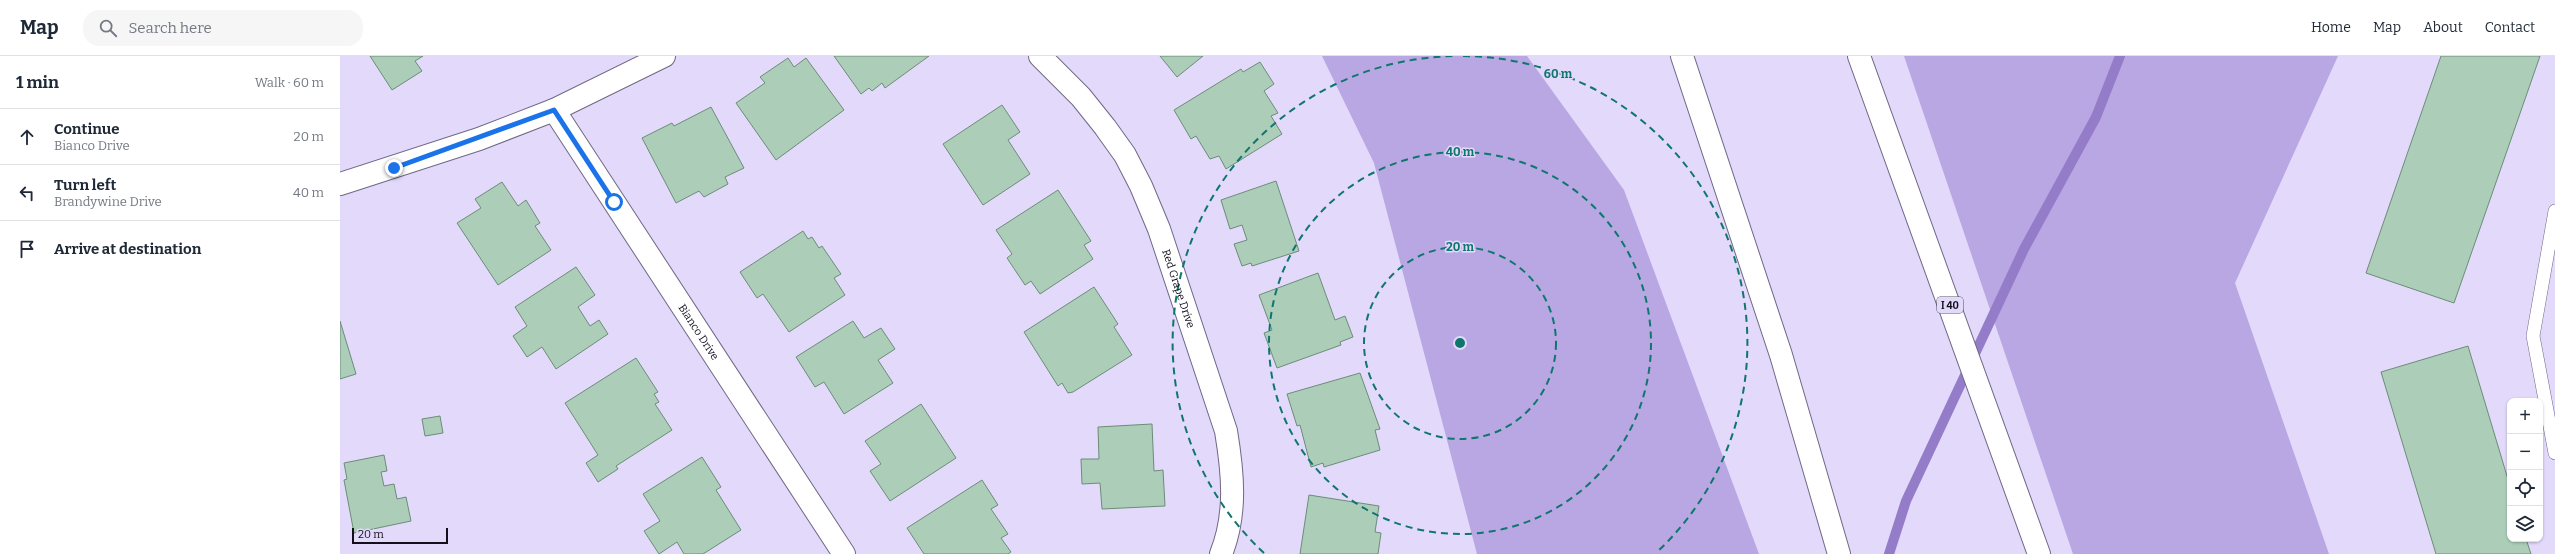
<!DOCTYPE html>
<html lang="en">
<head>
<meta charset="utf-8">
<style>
	:root { --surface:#fff; --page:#f6f6f7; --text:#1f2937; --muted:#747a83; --line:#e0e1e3 }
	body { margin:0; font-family:Bitter,serif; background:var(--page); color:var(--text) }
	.controls { position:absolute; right:12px; bottom:12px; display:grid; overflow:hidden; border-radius:8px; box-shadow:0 1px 3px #0004 }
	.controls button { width:36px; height:36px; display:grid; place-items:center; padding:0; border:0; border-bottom:1px solid var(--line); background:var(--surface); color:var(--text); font:20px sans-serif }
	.scale { position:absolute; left:12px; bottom:10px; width:96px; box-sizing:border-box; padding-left:4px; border:2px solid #13101b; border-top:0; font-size:11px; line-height:14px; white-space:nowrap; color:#13101b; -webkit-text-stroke:3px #e2d9fb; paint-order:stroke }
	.stop { position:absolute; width:12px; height:12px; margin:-9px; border:3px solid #1a73e8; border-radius:50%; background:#fff }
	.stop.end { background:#1a73e8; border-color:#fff; box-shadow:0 1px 4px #0008 }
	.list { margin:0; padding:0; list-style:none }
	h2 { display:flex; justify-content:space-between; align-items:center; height:52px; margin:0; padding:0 16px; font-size:17px }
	h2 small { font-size:13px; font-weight:400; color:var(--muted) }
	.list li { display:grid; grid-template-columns:26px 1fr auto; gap:12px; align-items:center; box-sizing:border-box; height:56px; padding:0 16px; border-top:1px solid var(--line) }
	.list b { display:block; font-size:15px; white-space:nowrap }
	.list p { margin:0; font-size:13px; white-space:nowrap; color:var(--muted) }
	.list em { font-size:13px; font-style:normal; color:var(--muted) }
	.icon { flex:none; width:22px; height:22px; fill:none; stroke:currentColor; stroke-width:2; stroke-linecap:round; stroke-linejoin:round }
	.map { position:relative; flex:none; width:2215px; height:498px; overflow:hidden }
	header { display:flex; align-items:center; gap:24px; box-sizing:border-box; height:56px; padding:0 20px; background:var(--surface); border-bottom:1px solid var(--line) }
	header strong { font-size:19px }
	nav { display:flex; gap:22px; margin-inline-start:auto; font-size:14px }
	.search { width:280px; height:36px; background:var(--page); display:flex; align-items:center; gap:10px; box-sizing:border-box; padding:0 14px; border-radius:16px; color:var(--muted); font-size:15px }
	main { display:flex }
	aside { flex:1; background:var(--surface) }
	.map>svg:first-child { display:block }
</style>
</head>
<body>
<header>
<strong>Map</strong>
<div class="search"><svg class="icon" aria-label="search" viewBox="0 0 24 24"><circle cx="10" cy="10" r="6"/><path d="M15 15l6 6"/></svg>Search here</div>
<nav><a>Home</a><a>Map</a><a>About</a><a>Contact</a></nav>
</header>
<main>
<aside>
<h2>1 min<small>Walk · 60 m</small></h2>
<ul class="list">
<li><svg class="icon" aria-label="ahead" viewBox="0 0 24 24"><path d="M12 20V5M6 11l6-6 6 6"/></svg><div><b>Continue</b><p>Bianco Drive</p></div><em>20 m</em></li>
<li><svg class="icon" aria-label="left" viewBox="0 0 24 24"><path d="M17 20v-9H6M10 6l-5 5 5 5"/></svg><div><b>Turn left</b><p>Brandywine Drive</p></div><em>40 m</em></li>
<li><svg class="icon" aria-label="arrive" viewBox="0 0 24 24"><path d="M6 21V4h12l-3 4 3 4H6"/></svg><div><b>Arrive at destination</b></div></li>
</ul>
</aside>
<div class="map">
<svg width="2215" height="498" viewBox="0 0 2215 498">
	<rect width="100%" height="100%" fill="#e2d9fb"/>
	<path fill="#b8a7e3" d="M982 0H1187L1284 134 1419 498H1137L1034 107Z
		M1564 0H1998L1895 227 1989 498H1733Z"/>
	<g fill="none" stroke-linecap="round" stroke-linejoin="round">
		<path stroke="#947cc9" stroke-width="10" d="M1549 498 1566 445 1684 193 1756 61 1780 0"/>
	</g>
	<path fill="#acceb9" stroke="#6c8c79" d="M30 0H83L75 5 82 15 52 34Z
		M494 0H589L545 32 542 27 532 35 529 32 521 38Z
		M820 0H863L837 21Z
		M2101 0H2200L2114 247 2026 217Z
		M448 2 454 11 466 2 504 54 436 104 396 47 425 27 420 21Z
		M920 6 934 28 924 35 938 57 931 60 942 78 886 113 879 100 870 103 856 80 851 83 834 54 901 13 903 16Z
		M662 49 680 76 668 84 690 118 643 149 603 88Z
		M371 51 404 112 385 121 388 128 364 141 359 135 336 147 302 82 332 67 334 70Z
		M936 125 959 195 912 210 911 207 902 210 894 188 907 184 902 169 890 173 881 144Z
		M162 126 178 150 186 144 200 167 195 170 211 194 158 229 117 167 141 152 135 143Z
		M718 134 751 185 744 189 753 203 700 238 691 225 685 229 667 202 672 198 656 174Z
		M463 175 468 183 472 181 479 192 482 190 501 218 494 222 505 239 449 276 423 238 417 242 400 216Z
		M236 211 255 239 238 251 250 270 259 264 268 278 216 313 202 291 187 301 173 280 187 270 175 251Z
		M978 217 995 264 1005 260 1013 281 1000 286 1001 289 937 312 924 277 932 274 919 239Z
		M754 231 778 268 774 271 792 299 733 336 728 337 722 327 718 330 684 276Z
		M0 265 16 318 0 323Z
		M513 265 524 282 541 272 555 293 538 304 553 327 504 358 484 326 475 331 456 301Z
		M2128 290 2170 430V483H2186L2191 498H2096L2041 316Z
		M296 302 318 336 314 338 319 346 315 348 332 374 276 410 278 413 258 426 246 407 258 399 225 347Z
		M1020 317 1040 373 1035 374 1040 394 984 411 983 407 971 411 960 369 957 370 947 338Z
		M581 348 616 402 550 445 530 415 541 408 525 385Z
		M100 360 103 377 85 380 82 363Z
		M812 368 814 415 823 414 825 450 762 453 760 427 742 428 741 403H759L758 371Z
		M44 399 47 415 41 416 44 430 54 428 57 443 66 441 71 465 14 477 4 424 7 423 4 407Z
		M362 401 381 431 376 434 401 474 363 498H344L337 486 319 498 304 475 320 465 303 438Z
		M642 424 658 449 651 453 668 478 661 482 671 496 668 498H584L567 472Z
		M969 439 1039 450 1035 476 1041 477 1038 498H960Z"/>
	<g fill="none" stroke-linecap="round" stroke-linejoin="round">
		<g stroke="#706885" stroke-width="14">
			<path id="service" d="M2215 155 2193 280 2215 397"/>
		</g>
		<g stroke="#706885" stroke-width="24">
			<g id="minor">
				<path id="s1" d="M700 0 741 41 765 71 785 99 801 130 819 173 886 375C893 417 897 458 881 498"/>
				<path id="s2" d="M214 54 504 498"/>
				<path d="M0 128 139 83 214 54 324 0"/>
			</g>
		</g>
		<g stroke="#706885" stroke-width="24">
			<path id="motorway" d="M1342 0 1441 299 1499 498
				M1519 0 1699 498"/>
		</g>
		<use href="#service" stroke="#fff" stroke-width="13"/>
		<use href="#minor" stroke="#fff" stroke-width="22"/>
		<use href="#motorway" stroke="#fff" stroke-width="22"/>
	</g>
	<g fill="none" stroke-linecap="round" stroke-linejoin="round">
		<path stroke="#1a73e8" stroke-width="5" d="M54 112 214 54 274 146"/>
	</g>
	<g fill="none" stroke="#0f766e" stroke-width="2" stroke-dasharray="7 5">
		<circle cx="1120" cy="287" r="96"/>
		<circle cx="1120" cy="287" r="191"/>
		<path d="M924 497A287 287 0 0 1 1117 0M1123 0A287 287 0 0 1 1316 497"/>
	</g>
	<g text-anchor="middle" stroke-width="3" stroke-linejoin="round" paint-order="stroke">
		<rect fill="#e2d9fb" stroke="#514c5e" stroke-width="1" x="1597" y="241" width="26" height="16" rx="3"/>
		<g font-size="10" font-weight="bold" fill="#13101b">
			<text x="1610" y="253">I 40</text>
		</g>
		<g font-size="11" fill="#13101b" stroke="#e2d9fb">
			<text dy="4" stroke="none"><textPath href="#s1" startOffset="275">Red Grape Drive</textPath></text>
			<text dy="4" stroke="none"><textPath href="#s2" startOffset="265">Bianco Drive</textPath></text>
		</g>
	</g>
	<circle cx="1120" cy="287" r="6" fill="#0f766e" stroke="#e2d9fb" stroke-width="2"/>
	<g font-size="12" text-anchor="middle" font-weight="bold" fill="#0f766e" stroke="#e2d9fb" stroke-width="3" stroke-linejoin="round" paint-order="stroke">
		<text x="1218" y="22">60 m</text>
		<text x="1120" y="100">40 m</text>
		<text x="1120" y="195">20 m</text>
	</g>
</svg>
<div class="controls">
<button>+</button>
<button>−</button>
<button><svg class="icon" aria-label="locate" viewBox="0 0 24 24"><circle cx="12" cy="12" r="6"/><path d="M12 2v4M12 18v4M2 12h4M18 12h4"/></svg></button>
<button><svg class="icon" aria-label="layers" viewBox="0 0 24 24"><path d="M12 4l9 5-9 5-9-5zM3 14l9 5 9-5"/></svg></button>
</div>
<div class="scale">20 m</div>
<div class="stop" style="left:274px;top:146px"></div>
<div class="stop end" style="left:54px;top:112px"></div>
</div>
</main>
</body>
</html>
